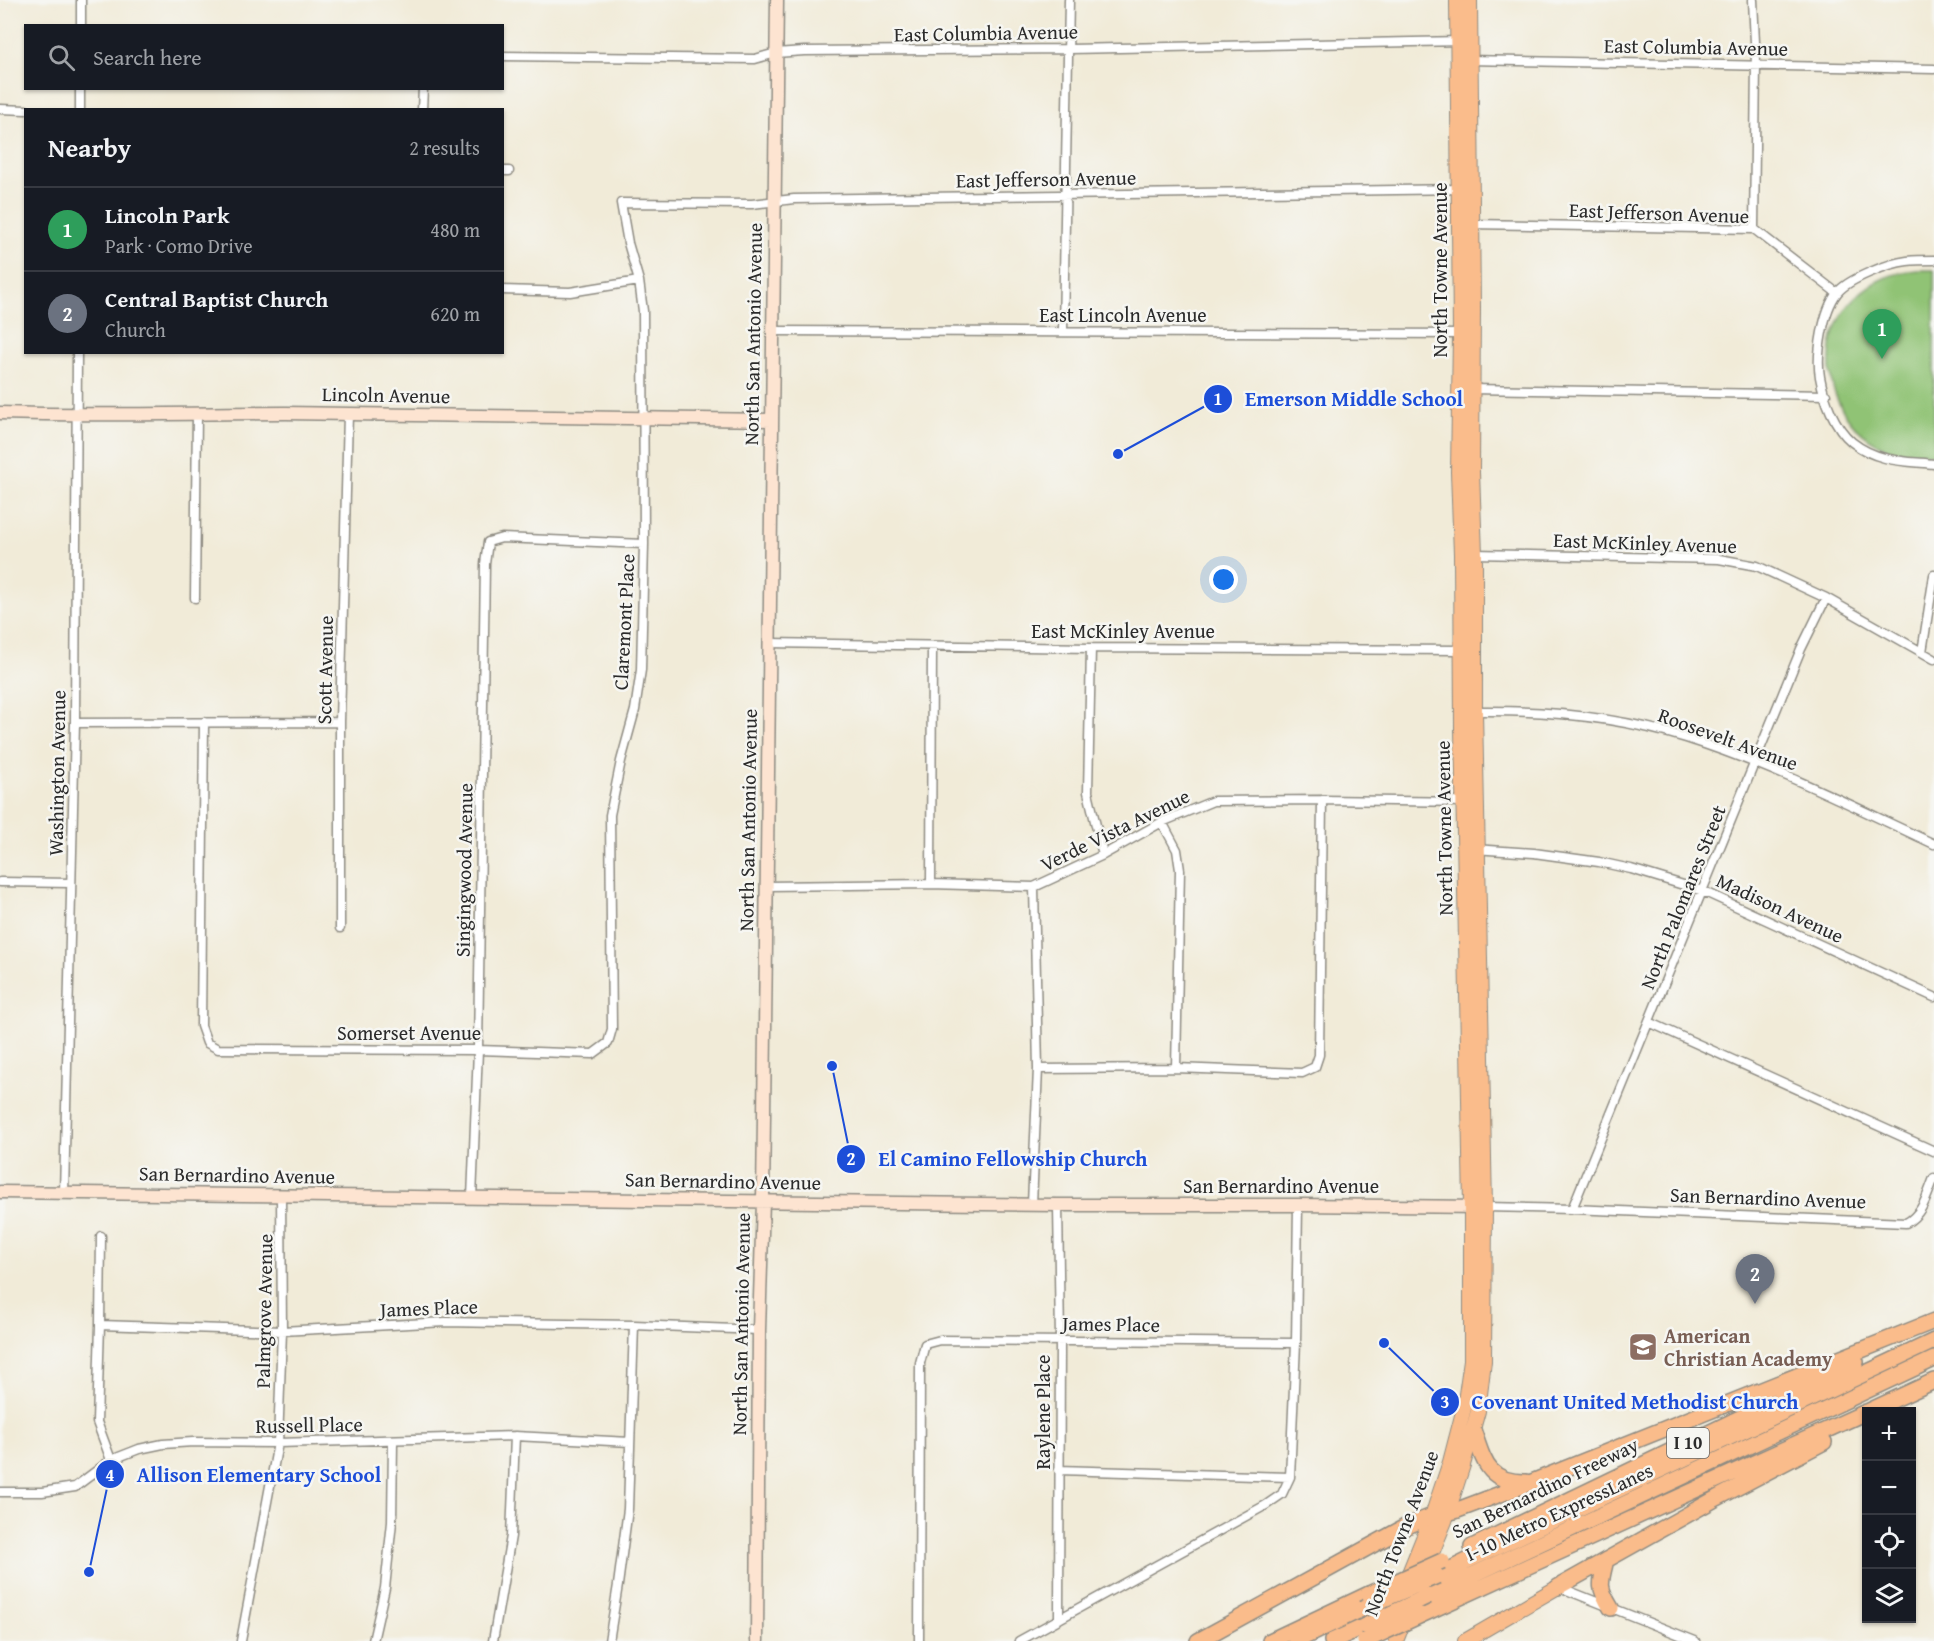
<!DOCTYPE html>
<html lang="en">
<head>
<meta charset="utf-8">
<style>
	:root { --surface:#171b24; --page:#20242c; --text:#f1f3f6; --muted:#9ea1a6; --line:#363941; --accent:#1a73e8 }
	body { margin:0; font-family:"Gentium Book Plus",serif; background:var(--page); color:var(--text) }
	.controls { position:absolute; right:18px; bottom:18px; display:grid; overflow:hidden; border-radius:0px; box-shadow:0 2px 4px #0004 }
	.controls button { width:54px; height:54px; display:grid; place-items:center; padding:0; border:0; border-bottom:2px solid var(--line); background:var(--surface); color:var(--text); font:30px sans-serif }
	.you { position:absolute; left:1224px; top:580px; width:21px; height:21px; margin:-15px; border:4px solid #fff; border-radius:50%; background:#1a73e8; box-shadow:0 0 0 9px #1a73e833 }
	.badge { display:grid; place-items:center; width:39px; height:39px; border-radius:50%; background:var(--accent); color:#fff; font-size:20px; font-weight:700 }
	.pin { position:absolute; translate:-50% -50px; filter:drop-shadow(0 2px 3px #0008) }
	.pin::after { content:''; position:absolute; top:32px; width:21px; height:18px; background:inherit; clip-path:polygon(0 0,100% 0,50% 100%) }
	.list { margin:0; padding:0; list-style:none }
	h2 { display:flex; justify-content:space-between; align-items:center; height:78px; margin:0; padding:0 24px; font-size:26px }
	h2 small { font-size:20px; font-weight:400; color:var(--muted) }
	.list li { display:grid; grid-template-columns:39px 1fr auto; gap:18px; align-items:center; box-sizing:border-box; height:84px; padding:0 24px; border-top:2px solid var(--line) }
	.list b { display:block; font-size:22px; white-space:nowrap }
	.list p { margin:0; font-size:20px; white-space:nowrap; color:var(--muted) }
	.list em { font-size:20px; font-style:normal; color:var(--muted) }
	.icon { flex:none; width:33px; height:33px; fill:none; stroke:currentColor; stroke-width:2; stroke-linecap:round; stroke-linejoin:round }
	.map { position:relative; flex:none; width:1934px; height:1641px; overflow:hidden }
	.search { position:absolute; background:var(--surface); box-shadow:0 2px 4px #0004; left:24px; top:24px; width:480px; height:66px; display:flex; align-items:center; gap:15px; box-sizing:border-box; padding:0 21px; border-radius:0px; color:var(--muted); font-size:22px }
	.panel { position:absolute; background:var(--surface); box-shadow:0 2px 4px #0004; left:24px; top:108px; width:480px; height:246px; border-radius:0px }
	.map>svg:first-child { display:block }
</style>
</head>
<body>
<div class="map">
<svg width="1934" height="1641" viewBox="0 0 1934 1641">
	<rect width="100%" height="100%" fill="#f6f6f2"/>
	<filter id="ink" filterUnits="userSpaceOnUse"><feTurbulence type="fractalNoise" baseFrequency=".0167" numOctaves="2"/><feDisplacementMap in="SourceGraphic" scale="12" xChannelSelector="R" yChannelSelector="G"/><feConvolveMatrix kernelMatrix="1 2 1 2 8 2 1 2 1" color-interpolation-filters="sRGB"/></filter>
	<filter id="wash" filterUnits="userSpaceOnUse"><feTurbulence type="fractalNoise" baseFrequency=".008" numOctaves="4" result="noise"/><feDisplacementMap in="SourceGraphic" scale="24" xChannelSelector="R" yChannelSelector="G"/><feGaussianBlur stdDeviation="1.35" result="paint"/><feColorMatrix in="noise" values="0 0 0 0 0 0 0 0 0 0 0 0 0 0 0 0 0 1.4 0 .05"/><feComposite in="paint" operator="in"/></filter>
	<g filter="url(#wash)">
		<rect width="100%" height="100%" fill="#f1ebd8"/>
		<path fill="#90c374" stroke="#5e7750" stroke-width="1.5" d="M1918 270H1934V454C1921 454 1905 456 1893 451 1798 416 1813 278 1918 270Z"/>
	</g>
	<g filter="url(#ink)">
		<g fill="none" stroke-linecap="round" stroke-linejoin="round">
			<g stroke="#8e8b82" stroke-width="11">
				<path id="street" d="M1753 0 1756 64 1754 229
					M81 26V0
					M502 56 755 59 776 53 804 51 1070 49 1462 41
					M1467 60 1934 69
					M0 109 26 110
					M80 110V88
					M422 110 423 88
					M502 171H509
					M1469 224 1754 229 1837 293
					M1934 260C1925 260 1916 260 1907 261 1889 263 1848 279 1837 293 1823 311 1816 355 1820 377 1824 399 1834 427 1852 442 1877 462 1904 461 1934 464
					M502 290 570 292 639 281
					M772 331 1463 334
					M1063 331 1069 0
					M1469 389 1826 395
					M1475 554 1719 559 1757 566 1826 598 1934 659
					M195 598 197 413
					M769 643 1091 648 1463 650
					M1091 648 1088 792 1103 855
					M1922 652 1934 575
					M1473 711C1545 710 1617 716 1686 738 1772 765 1852 806 1934 844
					M204 722 201 1026 207 1043 218 1049 478 1050 593 1054 608 1043 612 1029 610 815 621 761 635 710 641 670 644 544 643 311 639 281 628 243 621 203 752 204 794 199 1463 189
					M75 723 340 722
					M1162 822 1177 850 1180 870 1176 1068
					M1474 849 1534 853 1599 862 1631 869 1703 891 1934 997
					M0 882 71 883
					M931 884 932 646
					M767 886 931 884 1034 887 1103 855 1162 822 1213 801 1322 800 1468 802
					M340 928V722L348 414
					M1649 1022 1934 1151
					M1038 1069 1176 1068 1302 1073 1315 1067 1319 1055 1322 800
					M64 1194 75 723 77 352
					M472 1198 478 1050 485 564 488 542 502 538 644 544
					M1032 1204 1038 1069 1034 887
					M1058 1205 1060 1340 1059 1619
					M1485 1207 1572 1209 1906 1223C1923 1214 1927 1195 1934 1178
					M1572 1209 1801 649 1826 598
					M101 1236 100 1325 97 1422 111 1460
					M100 1325 282 1331 445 1322 634 1325 759 1330
					M1059 1470 1290 1477
					M0 1492H42L75 1487 111 1460 139 1449 163 1444 193 1442 278 1443 515 1436 630 1442
					M1559 1587 1695 1641
					M241 1641 278 1443 282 1331 281 1195
					M373 1641 385 1588 392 1522 393 1441
					M493 1641 511 1536 515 1436
					M609 1641 618 1585 628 1509 634 1325
					M919 1641 920 1363 925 1344 940 1340 1296 1343
					M1019 1641 1266 1505 1282 1494 1290 1477 1296 1343 1298 1205"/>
			</g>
			<g stroke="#8e8b82" stroke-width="15">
				<path id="secondary" d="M0 413C95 416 191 413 286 413 448 415 610 419 772 420
					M0 1192 1058 1205H1298L1481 1207
					M757 1641 759 1330 763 1201 777 0"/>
			</g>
			<g stroke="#8e8b82" stroke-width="16">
				<path id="primary" d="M1423 1575 1445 1521 1463 1465 1478 1411 1484 1361 1485 1207 1475 711V554L1472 472 1473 308 1470 0
					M1390 1620 1432 1516 1450 1462 1464 1408 1471 1360V1207L1462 728 1461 554 1458 472 1460 334 1457 0
					M1396 1641 1405 1618
					M1465 1641 1558 1587"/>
			</g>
			<g stroke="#8e8b82" stroke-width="18">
				<path id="highway" d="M1867 1412 1934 1381
					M1473 1430C1484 1461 1487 1483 1526 1482
					M1472 1547 1856 1362
					M1606 1560C1600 1584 1598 1587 1611 1608
					M1437 1576 1467 1561 1934 1341
					M1558 1587 1717 1498 1824 1442
					M1428 1596 1934 1359
					M1421 1615 1866 1412
					M1198 1641 1407 1526 1432 1516 1455 1511 1532 1482 1934 1321
					M1270 1641 1369 1594
					M1296 1641 1362 1609
					M1332 1641 1365 1626"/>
			</g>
			<use href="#street" stroke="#fff" stroke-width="8"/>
			<use href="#secondary" stroke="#fde4d1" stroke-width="12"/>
			<use href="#primary" stroke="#fabc8b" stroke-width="14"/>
			<use href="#highway" stroke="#fabc8b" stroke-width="15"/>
			<g stroke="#8e8b82" stroke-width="18" stroke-linecap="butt">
				<path id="highway-bridge" d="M1369 1594 1442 1561
					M1362 1609 1437 1576
					M1365 1626 1428 1596
					M1365 1641 1421 1615"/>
			</g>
			<use href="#highway-bridge" stroke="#fabc8b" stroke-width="15"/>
		</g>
	</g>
	<defs>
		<g id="school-square" transform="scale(1.5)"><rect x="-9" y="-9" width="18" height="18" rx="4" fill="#8d6e63" stroke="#f6f6f2"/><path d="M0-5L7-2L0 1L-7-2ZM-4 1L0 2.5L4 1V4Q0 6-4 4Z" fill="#fff"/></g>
	</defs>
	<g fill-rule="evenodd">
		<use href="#school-square" x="1643" y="1347"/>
	</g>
	<g text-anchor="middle" stroke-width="5" stroke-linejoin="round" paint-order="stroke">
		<rect fill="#f6f6f2" stroke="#686867" stroke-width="1.5" x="1667" y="1428" width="42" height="30" rx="4.5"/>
		<g font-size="18" font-weight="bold" fill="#2b2b2b">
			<text x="1688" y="1449">I 10</text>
		</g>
		<g font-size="20" fill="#2b2b2b" stroke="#f6f6f2">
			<text transform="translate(986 33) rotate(-1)" y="7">East Columbia Avenue</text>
			<text transform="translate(1696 47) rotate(1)" y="7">East Columbia Avenue</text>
			<text transform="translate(1046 179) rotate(-1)" y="7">East Jefferson Avenue</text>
			<text transform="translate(1659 213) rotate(2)" y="7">East Jefferson Avenue</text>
			<text transform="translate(1440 270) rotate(-90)" y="7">North Towne Avenue</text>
			<text x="1123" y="322">East Lincoln Avenue</text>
			<text transform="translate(753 334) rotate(-89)" y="7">North San Antonio Avenue</text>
			<text transform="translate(386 395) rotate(1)" y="7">Lincoln Avenue</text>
			<text transform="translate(1645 543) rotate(2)" y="7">East McKinley Avenue</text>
			<text transform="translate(624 622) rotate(-87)" y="7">Claremont Place</text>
			<text x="1123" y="638">East McKinley Avenue</text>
			<text transform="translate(325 670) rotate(-89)" y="7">Scott Avenue</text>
			<text transform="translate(1728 739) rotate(20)" y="7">Roosevelt Avenue</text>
			<text transform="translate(57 773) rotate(-89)" y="7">Washington Avenue</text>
			<text transform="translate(748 820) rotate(-89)" y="7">North San Antonio Avenue</text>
			<text transform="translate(1444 828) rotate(-91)" y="7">North Towne Avenue</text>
			<text transform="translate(1115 830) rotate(-26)" y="7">Verde Vista Avenue</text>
			<text transform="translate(464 870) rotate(-89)" y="7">Singingwood Avenue</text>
			<text transform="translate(1683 897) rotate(-68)" y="7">North Palomares Street</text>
			<text transform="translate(1780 908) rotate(25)" y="7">Madison Avenue</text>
			<text x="409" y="1040">Somerset Avenue</text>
			<text transform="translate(237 1175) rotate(1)" y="7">San Bernardino Avenue</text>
			<text transform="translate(723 1181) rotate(1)" y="7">San Bernardino Avenue</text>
			<text x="1281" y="1193">San Bernardino Avenue</text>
			<text transform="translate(1768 1198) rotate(2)" y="7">San Bernardino Avenue</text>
			<text transform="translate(429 1308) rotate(-2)" y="7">James Place</text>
			<text transform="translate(264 1311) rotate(-89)" y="7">Palmgrove Avenue</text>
			<text transform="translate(741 1324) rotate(-89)" y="7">North San Antonio Avenue</text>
			<text transform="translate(1111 1324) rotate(1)" y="7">James Place</text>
			<text transform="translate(1043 1412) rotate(-90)" y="7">Raylene Place</text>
			<text transform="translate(309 1425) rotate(-1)" y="7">Russell Place</text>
			<text transform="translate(1545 1488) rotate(-26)" y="7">San Bernardino Freeway</text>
			<text transform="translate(1559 1512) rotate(-25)" y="7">I-10 Metro ExpressLanes</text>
			<text transform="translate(1401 1533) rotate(-69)" y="7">North Towne Avenue</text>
		</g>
		<g font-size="20" font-weight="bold" fill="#785e54" stroke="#f6f6f2" text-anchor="start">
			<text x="1664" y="1343">American<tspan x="1664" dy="23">Christian Academy</tspan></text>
		</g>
	</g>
	<path fill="none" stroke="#1d4ed8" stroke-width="2" d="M1118 454L1218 399M832 1066L851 1159M1384 1343L1445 1402M89 1572L110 1474"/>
	<g fill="#1d4ed8" stroke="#f6f6f2" stroke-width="2">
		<circle cx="1118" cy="454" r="6"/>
		<circle cx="832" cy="1066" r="6"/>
		<circle cx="1384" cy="1343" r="6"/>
		<circle cx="89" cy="1572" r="6"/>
		<circle cx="1218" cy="399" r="15"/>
		<circle cx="851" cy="1159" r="15"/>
		<circle cx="1445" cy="1402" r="15"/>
		<circle cx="110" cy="1474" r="15"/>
	</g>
	<g font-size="18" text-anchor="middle" font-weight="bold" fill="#fff">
		<text x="1218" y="405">1</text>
		<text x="851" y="1165">2</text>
		<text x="1445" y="1408">3</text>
		<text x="110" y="1481">4</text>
	</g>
	<g font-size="21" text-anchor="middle" font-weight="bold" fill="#1d4ed8" stroke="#f6f6f2" stroke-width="5" stroke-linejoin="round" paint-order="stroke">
		<text x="1354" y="406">Emerson Middle School</text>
		<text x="1013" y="1166">El Camino Fellowship Church</text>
		<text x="1635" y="1409">Covenant United Methodist Church</text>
		<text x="259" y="1482">Allison Elementary School</text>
	</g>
</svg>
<div class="controls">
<button>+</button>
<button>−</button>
<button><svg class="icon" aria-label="locate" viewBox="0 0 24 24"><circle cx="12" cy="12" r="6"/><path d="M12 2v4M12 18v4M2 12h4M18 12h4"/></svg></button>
<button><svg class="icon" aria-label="layers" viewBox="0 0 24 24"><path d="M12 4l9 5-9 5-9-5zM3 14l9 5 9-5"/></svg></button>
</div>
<div class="you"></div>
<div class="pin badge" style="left:1882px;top:359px;background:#2e9e5b">1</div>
<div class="pin badge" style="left:1755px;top:1304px;background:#6b7280">2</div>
<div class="search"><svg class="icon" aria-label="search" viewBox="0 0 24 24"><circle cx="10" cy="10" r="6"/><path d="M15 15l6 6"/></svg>Search here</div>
<section class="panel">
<h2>Nearby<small>2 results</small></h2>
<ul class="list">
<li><span class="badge" style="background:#2e9e5b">1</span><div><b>Lincoln Park</b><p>Park · Como Drive</p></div><em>480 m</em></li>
<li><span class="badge" style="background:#6b7280">2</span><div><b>Central Baptist Church</b><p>Church</p></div><em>620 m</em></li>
</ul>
</section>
</div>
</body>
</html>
